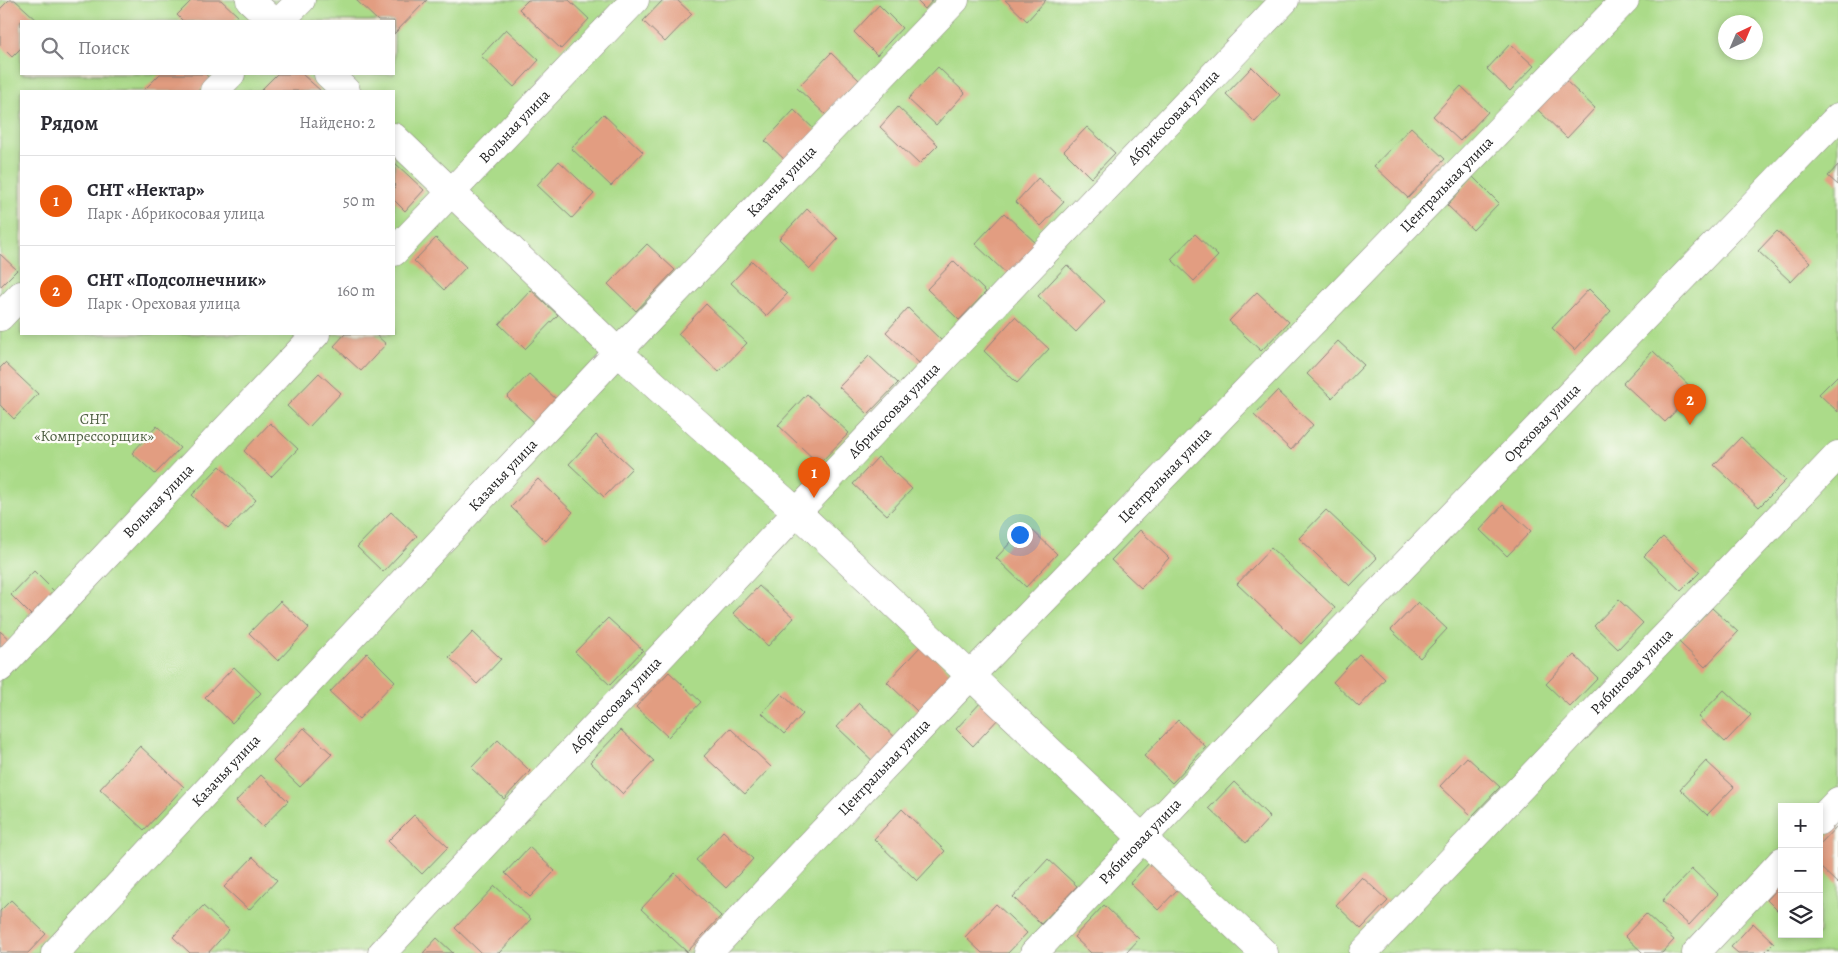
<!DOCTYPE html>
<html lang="ru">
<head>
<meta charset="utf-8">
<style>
	:root { --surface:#fff; --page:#f2f2f3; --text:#2b2b33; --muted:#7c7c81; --line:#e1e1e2; --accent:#ea580c }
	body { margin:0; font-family:Alegreya,serif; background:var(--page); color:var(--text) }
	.controls { position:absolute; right:15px; bottom:15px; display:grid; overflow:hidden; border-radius:0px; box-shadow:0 2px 8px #0003 }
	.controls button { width:45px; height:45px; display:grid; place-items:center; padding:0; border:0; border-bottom:1px solid var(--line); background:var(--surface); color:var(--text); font:25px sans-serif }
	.compass { position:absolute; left:1718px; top:15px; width:45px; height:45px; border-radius:50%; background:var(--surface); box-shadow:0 2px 8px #0003; rotate:44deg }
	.you { position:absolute; left:1019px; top:534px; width:18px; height:18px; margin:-12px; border:4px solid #fff; border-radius:50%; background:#1a73e8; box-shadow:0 0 0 8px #1a73e833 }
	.badge { display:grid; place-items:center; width:32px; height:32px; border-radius:50%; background:var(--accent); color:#fff; font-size:16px; font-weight:700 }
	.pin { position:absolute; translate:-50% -41px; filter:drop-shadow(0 1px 2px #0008) }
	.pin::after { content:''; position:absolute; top:26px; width:18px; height:15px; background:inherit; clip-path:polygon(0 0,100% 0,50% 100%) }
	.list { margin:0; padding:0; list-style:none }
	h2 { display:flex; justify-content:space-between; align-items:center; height:65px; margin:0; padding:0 20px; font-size:21px }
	h2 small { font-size:16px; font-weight:400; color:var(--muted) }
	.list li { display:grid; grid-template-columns:32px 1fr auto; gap:15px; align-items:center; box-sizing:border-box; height:90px; padding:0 20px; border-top:1px solid var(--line) }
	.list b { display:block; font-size:19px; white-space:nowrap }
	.list p { margin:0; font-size:16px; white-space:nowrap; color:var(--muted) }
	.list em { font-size:16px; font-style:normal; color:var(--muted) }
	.icon { flex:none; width:28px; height:28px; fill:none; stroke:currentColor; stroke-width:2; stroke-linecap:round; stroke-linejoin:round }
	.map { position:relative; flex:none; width:1838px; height:953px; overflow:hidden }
	.search { position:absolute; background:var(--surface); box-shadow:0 2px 8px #0003; left:20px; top:20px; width:375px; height:55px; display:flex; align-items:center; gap:12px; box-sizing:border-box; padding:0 18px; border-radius:0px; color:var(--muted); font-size:19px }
	.panel { position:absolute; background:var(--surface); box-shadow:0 2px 8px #0003; left:20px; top:90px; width:375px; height:245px; border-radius:0px }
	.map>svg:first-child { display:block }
</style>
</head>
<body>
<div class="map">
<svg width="1838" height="953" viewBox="0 0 1838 953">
	<rect width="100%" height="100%" fill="#fdfcf7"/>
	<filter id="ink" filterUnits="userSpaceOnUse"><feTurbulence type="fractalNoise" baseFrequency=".02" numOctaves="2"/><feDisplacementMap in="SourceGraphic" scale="10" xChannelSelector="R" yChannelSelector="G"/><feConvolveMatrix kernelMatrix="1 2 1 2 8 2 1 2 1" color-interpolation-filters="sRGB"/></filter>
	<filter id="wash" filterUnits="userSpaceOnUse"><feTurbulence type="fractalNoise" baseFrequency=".0096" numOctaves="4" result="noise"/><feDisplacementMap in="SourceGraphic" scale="20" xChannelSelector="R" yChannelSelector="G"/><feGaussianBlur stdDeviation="1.12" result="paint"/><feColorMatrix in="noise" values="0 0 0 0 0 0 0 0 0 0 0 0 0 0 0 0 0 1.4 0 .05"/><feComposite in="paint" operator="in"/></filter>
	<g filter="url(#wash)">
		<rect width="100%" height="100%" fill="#f4eedb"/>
		<path fill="#abdb89" stroke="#647c52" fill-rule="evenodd" d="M0 0H1838V953H0ZM21 21H394V74H21ZM1726 22H1756V52H1726ZM21 91H394V334H21ZM1782 807H1819V934H1782Z"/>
		<g id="blocks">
			<path fill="#e29d81" d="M9 0H15L38 21H21V48L12 57 0 45V9Z
				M192 0H221L238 16 233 21H183L177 15Z
				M356 0H427L394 34V21H378Z
				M528 0H569L589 19 561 49 519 9Z
				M663 0H677L692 14 665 42 643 21Z
				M916 0H933L925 9Z
				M1005 0H1046L1027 21Z
				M879 5 902 28 877 55 854 32Z
				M506 29 539 60 514 87 481 56Z
				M1510 44 1534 66 1510 91 1487 69Z
				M831 53 859 80 826 115 797 88Z
				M938 67 965 93 936 125 908 99Z
				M1252 67 1280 95 1255 122 1226 94Z
				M160 74H205L211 79 200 91H143Z
				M277 74H302L321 91H260Z
				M1565 80 1595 108 1567 138 1537 109Z
				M1461 86 1488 112 1460 141 1433 116Z
				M898 107 938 145 919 164 880 127Z
				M794 110 817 132 788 163 765 141Z
				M603 114 643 152 611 186 571 148Z
				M1087 127 1115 153 1091 178 1064 151Z
				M1411 127 1445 159 1408 198 1374 166Z
				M559 161 594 194 572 218 537 185Z
				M395 163 424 190 405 211 394 200Z
				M1838 165V185L1828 176Z
				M1473 177 1499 203 1473 230 1447 205Z
				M1038 178 1064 202 1041 226 1016 202Z
				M807 209 838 239 810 269 779 239Z
				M1004 213 1038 245 1009 276 975 244Z
				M1777 231 1810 262 1791 282 1758 251Z
				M1195 234 1218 256 1194 281 1171 259Z
				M436 238 466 267 444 290 414 261Z
				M647 244 675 270 636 311 608 284Z
				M0 254 17 270 0 287Z
				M752 261 787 294 766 316 731 283Z
				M954 261 986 292 959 320 927 289Z
				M1067 265 1105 301 1076 332 1038 296Z
				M1589 289 1611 311 1575 350 1552 328Z
				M531 290 558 315 525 349 499 324Z
				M1257 292 1289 322 1261 351 1229 321Z
				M706 304 747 343 719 372 678 334Z
				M908 308 942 341 920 364 886 332Z
				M1015 317 1049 349 1017 383 984 351Z
				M345 334H375L386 344 361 371 334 346Z
				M1338 341 1364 365 1332 398 1307 374Z
				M1653 351 1695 391 1665 422 1623 383Z
				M869 356 898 383 868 414 839 387Z
				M5 363 38 394 14 419 0 405V368Z
				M319 373 341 393 309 427 287 406Z
				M529 374 557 400 535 423 507 397Z
				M1838 375V412L1819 394Z
				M1277 391 1313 425 1291 450 1254 415Z
				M807 394 849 433 819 464 778 425Z
				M270 423 298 449 271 477 244 451Z
				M157 426 180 448 155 474 132 453Z
				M596 435 632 468 604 497 569 464Z
				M1741 437 1786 480 1759 507 1714 465Z
				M878 457 912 489 887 515 853 484Z
				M220 466 256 500 228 529 192 495Z
				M538 479 573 512 546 541 511 507Z
				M1503 505 1531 531 1507 556 1480 530Z
				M1326 510 1377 558 1350 586 1299 538Z
				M391 512 417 536 383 572 357 547Z
				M1027 525 1057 554 1026 587 996 558Z
				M1140 530 1169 558 1141 588 1111 560Z
				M1663 537 1700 572 1681 591 1644 556Z
				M1271 548 1335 608 1301 644 1237 584Z
				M34 571 57 594 34 618 11 595Z
				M759 586 794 618 768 646 733 613Z
				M1619 600 1643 623 1618 649 1594 626Z
				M280 601 309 628 278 661 249 633Z
				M1418 602 1447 629 1420 658 1391 630Z
				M1712 608 1738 632 1705 667 1679 642Z
				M608 618 643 650 610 685 575 652Z
				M0 631 11 641 0 652Z
				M473 632 501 659 477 684 449 657Z
				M922 645 955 677 920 714 887 682Z
				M367 653 395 681 359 719 330 692Z
				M1359 654 1385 679 1359 707 1333 682Z
				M1574 655 1598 678 1570 707 1546 684Z
				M234 667 261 693 232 723 205 697Z
				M669 672 701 702 668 737 636 707Z
				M1724 690 1751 715 1725 742 1698 717Z
				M781 693 803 714 784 734 762 713Z
				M983 700 1000 717 973 746 956 729Z
				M859 703 901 743 879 767 837 727Z
				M1178 720 1206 747 1172 783 1144 756Z
				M304 728 332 754 300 787 273 761Z
				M730 728 771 767 745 794 704 756Z
				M621 730 654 761 623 794 590 762Z
				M498 740 530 771 504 799 471 768Z
				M140 746 184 787 144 830 100 789Z
				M1467 757 1500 787 1472 816 1440 786Z
				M1706 761 1734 787 1707 815 1680 789Z
				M261 775 288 801 263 827 236 801Z
				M1234 782 1270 817 1246 843 1209 808Z
				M902 809 945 851 917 881 874 839Z
				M414 815 448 847 422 874 388 841Z
				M1838 825V884L1819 866V845Z
				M723 831 753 859 726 888 696 860Z
				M529 847 555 871 530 897 505 873Z
				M253 857 277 880 249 910 224 887Z
				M1048 859 1077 886 1041 924 1013 897Z
				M1151 861 1179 888 1158 910 1130 883Z
				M1692 869 1718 894 1689 925 1662 901Z
				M675 873 721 916 687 952 641 909Z
				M1362 877 1388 901 1361 929 1336 905Z
				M1782 884V915L1767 900Z
				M495 886 531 919 499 953H481L455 928Z
				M11 900 46 934 28 953H0V911Z
				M996 904 1027 933 1008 953H982L965 937Z
				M1104 905 1139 939 1126 953H1091L1074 937Z
				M203 906 229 930 208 953H190L173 937Z
				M1646 914 1674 940 1662 953H1643L1625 936Z
				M1753 923 1774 943 1764 953H1738L1731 947Z
				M437 938 453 953H423Z"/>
		</g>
	</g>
	<g filter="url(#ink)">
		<use href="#blocks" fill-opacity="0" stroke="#88857c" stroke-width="1"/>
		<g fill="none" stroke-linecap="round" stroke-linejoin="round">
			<g stroke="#88857c" stroke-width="29">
				<g id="minor">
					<path d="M250 0 273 21"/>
					<path d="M280 21 301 0"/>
					<path d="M328 74 346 91"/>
					<path d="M214 91 231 74"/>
					<path d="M394 137 618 352 797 512 1264 953"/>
					<path id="s1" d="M394 252 635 0"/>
					<path d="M0 317 21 295"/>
					<path id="s2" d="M0 668 316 334"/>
					<path d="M1819 821 1838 801"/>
					<path id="s3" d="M55 953 618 352 955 0"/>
					<path id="s4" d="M382 953 797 512 1285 0"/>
					<path id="s5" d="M708 953 971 675 1625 0"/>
					<path id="s6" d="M1034 953 1246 729 1838 117"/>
					<path id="s7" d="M1363 953 1838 455"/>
					<path d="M1696 953 1782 861"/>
				</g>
			</g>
			<use href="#minor" stroke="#fff" stroke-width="28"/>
		</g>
	</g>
	<g text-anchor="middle" stroke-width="4.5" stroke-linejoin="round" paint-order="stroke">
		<g font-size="15" fill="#1c1c1c" stroke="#fdfcf7">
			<text dy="5" stroke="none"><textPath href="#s4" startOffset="1151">Абрикосовая улица</textPath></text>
			<text dy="5" stroke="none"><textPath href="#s1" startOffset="174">Вольная улица</textPath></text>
			<text dy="5" stroke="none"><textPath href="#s3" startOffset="1060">Казачья улица</textPath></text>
			<text dy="5" stroke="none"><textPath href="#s5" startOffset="1066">Центральная улица</textPath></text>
			<text dy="5" stroke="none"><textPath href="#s4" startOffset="746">Абрикосовая улица</textPath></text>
			<text dy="5" stroke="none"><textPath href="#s6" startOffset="734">Ореховая улица</textPath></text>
			<text dy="5" stroke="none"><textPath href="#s3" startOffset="655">Казачья улица</textPath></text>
			<text dy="5" stroke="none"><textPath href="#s5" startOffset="661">Центральная улица</textPath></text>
			<text dy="5" stroke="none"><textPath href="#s2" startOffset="230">Вольная улица</textPath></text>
			<text dy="5" stroke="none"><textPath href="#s7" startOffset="389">Рябиновая улица</textPath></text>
			<text dy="5" stroke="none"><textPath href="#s4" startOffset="341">Абрикосовая улица</textPath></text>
			<text dy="5" stroke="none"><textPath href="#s5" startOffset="256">Центральная улица</textPath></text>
			<text dy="5" stroke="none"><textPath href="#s3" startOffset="250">Казачья улица</textPath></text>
			<text dy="5" stroke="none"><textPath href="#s6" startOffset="154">Рябиновая улица</textPath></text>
		</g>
		<g font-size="15" fill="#4e5f42" stroke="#fdfcf7">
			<text x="94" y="424">СНТ<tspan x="94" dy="17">«Компрессорщик»</tspan></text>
		</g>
	</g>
</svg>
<div class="controls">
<button>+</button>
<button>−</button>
<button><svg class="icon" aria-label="layers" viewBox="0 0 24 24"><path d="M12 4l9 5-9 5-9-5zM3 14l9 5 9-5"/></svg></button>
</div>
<svg class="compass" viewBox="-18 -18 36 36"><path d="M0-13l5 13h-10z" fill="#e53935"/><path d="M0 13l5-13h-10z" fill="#7c7c81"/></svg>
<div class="you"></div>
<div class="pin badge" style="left:814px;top:498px">1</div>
<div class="pin badge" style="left:1690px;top:425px">2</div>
<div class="search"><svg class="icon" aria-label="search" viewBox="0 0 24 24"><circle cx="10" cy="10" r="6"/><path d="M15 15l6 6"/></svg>Поиск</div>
<section class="panel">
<h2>Рядом<small>Найдено: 2</small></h2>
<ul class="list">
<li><span class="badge">1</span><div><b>СНТ «Нектар»</b><p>Парк · Абрикосовая улица</p></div><em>50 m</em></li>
<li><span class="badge">2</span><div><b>СНТ «Подсолнечник»</b><p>Парк · Ореховая улица</p></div><em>160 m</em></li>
</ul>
</section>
</div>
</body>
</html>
